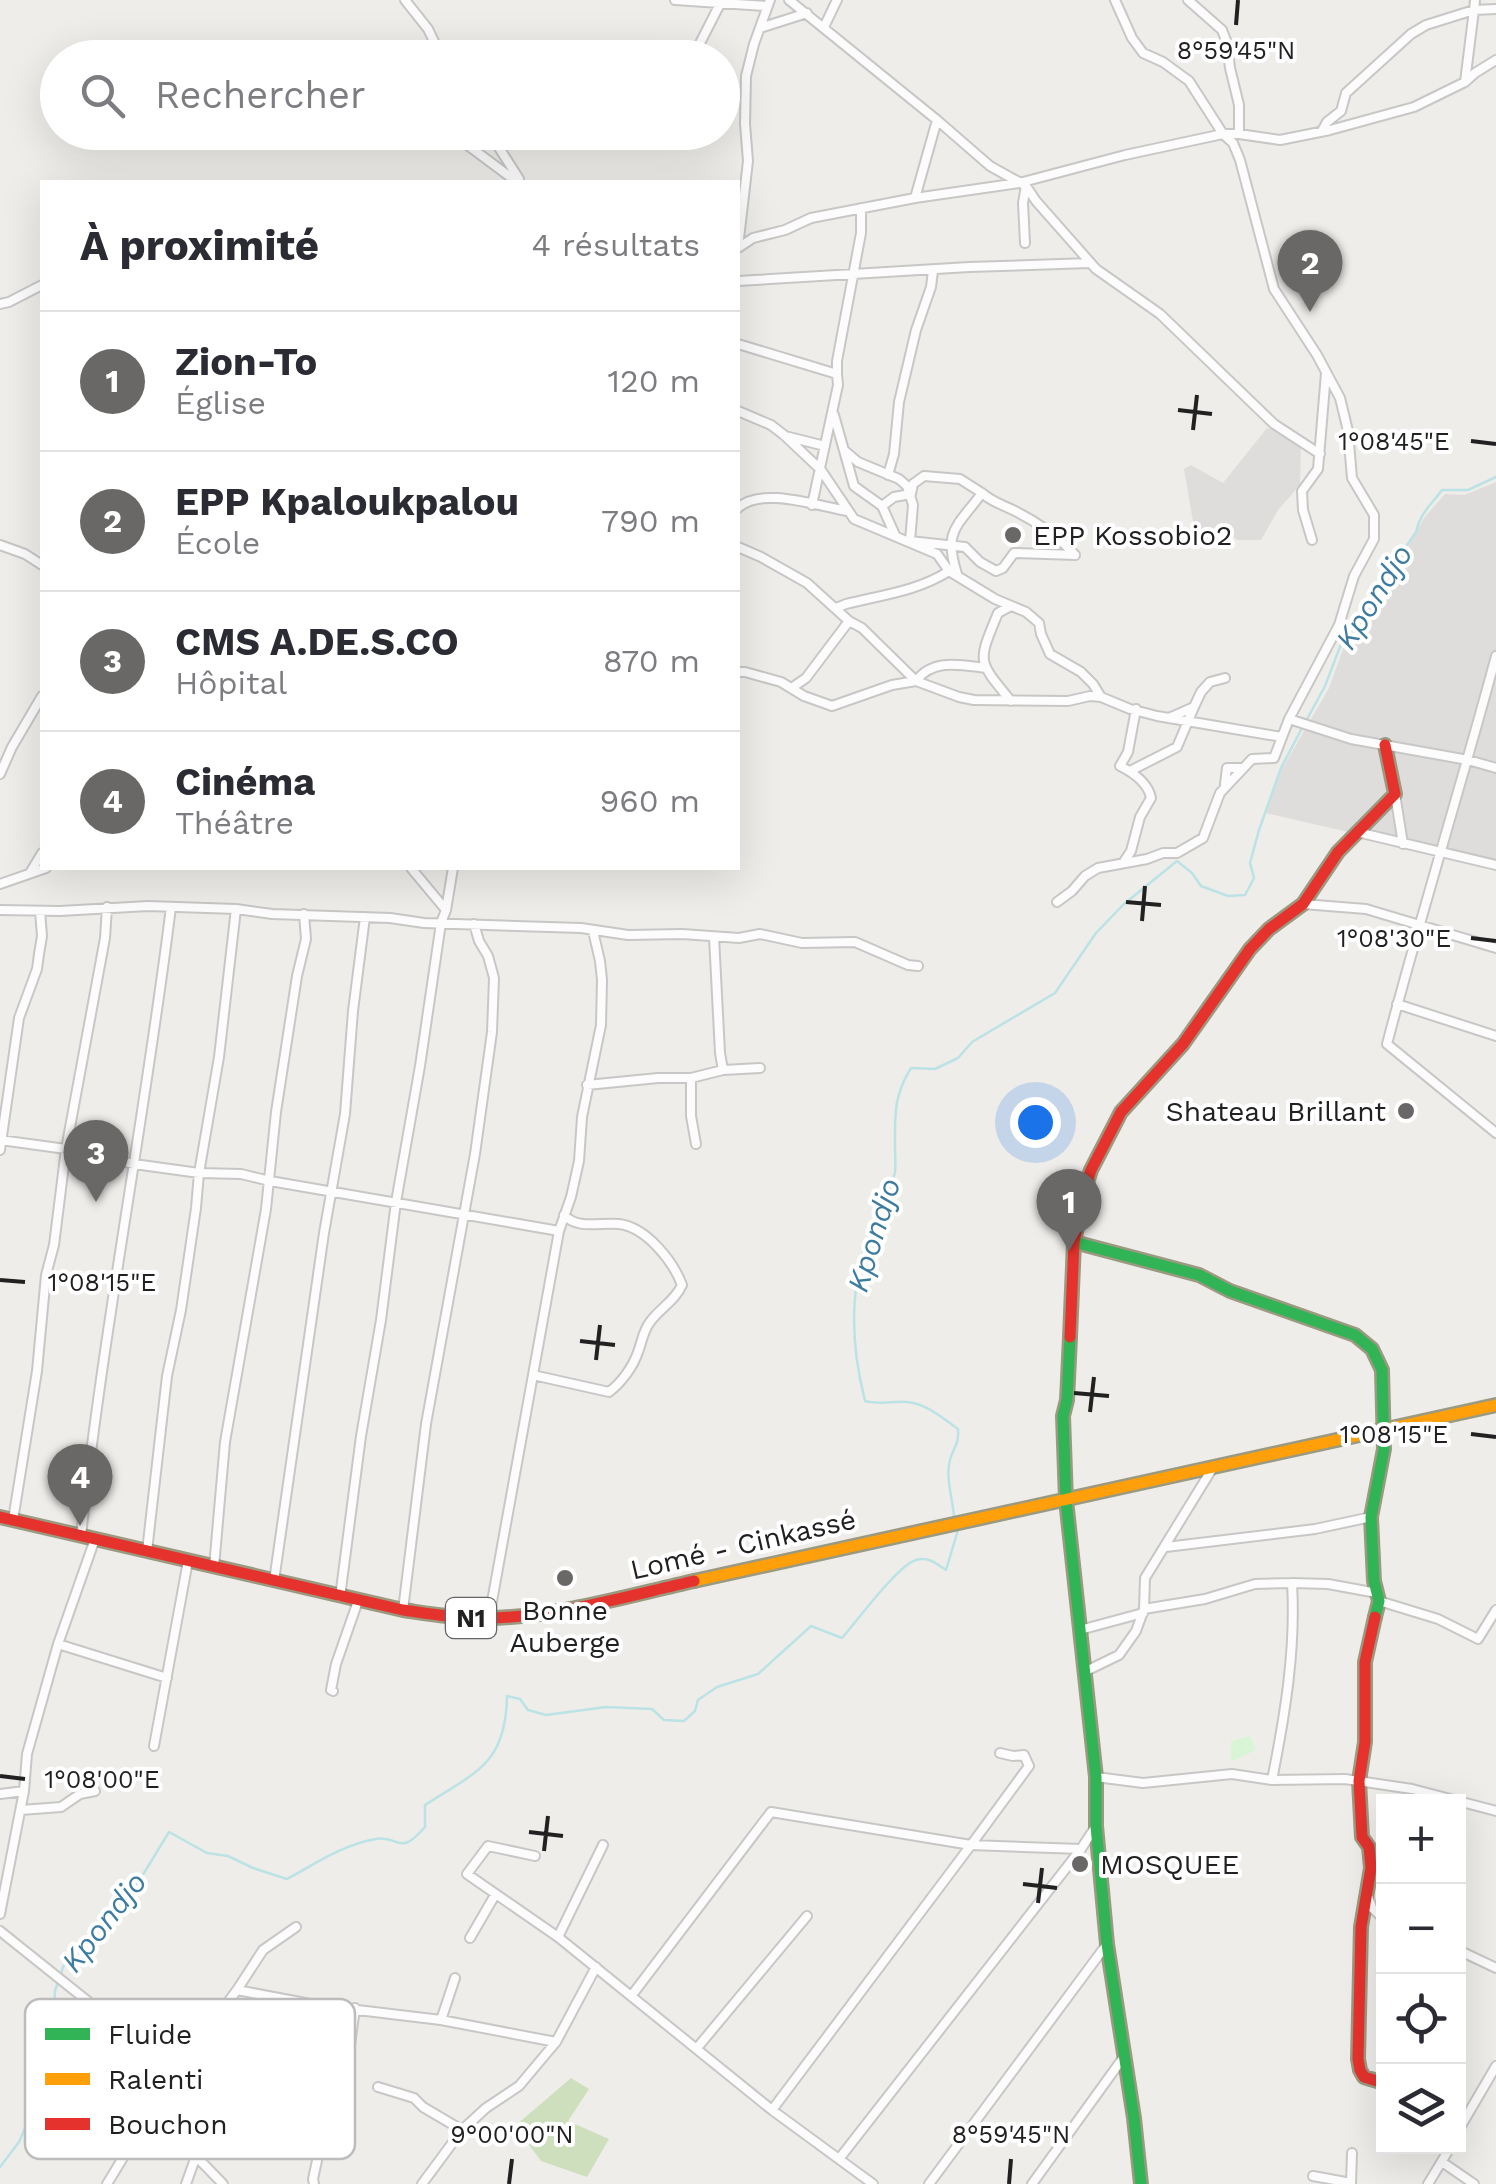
<!DOCTYPE html>
<html lang="fr">
<head>
<meta charset="utf-8">
<style>
	:root { --surface:#fff; --page:#f2f2f3; --text:#2b2b33; --muted:#7c7c81; --line:#e1e1e2; --accent:#696867 }
	body { margin:0; font-family:"Work Sans",sans-serif; background:var(--page); color:var(--text) }
	.controls { position:absolute; right:30px; bottom:30px; display:grid; overflow:hidden; border-radius:0px; box-shadow:0 10px 40px #0002 }
	.controls button { width:90px; height:90px; display:grid; place-items:center; padding:0; border:0; border-bottom:2px solid var(--line); background:var(--surface); color:var(--text); font:50px sans-serif }
	.you { position:absolute; left:1035px; top:1122px; width:35px; height:35px; margin:-25px; border:8px solid #fff; border-radius:50%; background:#1a73e8; box-shadow:0 0 0 15px #1a73e833 }
	.badge { display:grid; place-items:center; width:65px; height:65px; border-radius:50%; background:var(--accent); color:#fff; font-size:32px; font-weight:700 }
	.pin { position:absolute; translate:-50% -82px; filter:drop-shadow(0 2px 5px #0008) }
	.pin::after { content:''; position:absolute; top:52px; width:35px; height:30px; background:inherit; clip-path:polygon(0 0,100% 0,50% 100%) }
	.list { margin:0; padding:0; list-style:none }
	h2 { display:flex; justify-content:space-between; align-items:center; height:130px; margin:0; padding:0 40px; font-size:42px }
	h2 small { font-size:32px; font-weight:400; color:var(--muted) }
	.list li { display:grid; grid-template-columns:65px 1fr auto; gap:30px; align-items:center; box-sizing:border-box; height:140px; padding:0 40px; border-top:2px solid var(--line) }
	.list b { display:block; font-size:38px; white-space:nowrap }
	.list p { margin:0; font-size:32px; white-space:nowrap; color:var(--muted) }
	.list em { font-size:32px; font-style:normal; color:var(--muted) }
	.icon { flex:none; width:55px; height:55px; fill:none; stroke:currentColor; stroke-width:2; stroke-linecap:round; stroke-linejoin:round }
	.map { position:relative; flex:none; width:1496px; height:2184px; overflow:hidden }
	.search { position:absolute; background:var(--surface); box-shadow:0 10px 40px #0002; left:40px; top:40px; width:700px; height:110px; display:flex; align-items:center; gap:25px; box-sizing:border-box; padding:0 35px; border-radius:55px; color:var(--muted); font-size:38px }
	.panel { position:absolute; background:var(--surface); box-shadow:0 10px 40px #0002; left:40px; top:180px; width:700px; height:690px; border-radius:0px }
	.map>svg:first-child { display:block }
</style>
</head>
<body>
<div class="map">
<svg width="1496" height="2184" viewBox="0 0 1496 2184">
	<rect width="100%" height="100%" fill="#efedea"/>
	<path fill="#dedddb" d="M1267 428 1280 432 1301 445 1300 485 1278 510 1261 540H1238L1218 527 1207 539 1195 533 1184 469 1191 465 1223 483Z
		M1496 482V866L1266 813 1282 769 1329 688 1346 641 1401 559 1424 518 1445 494 1465 495Z"/>
	<path fill="#cddfbd" d="M571 2078 589 2089 568 2121 609 2139 587 2177 541 2161 515 2126Z"/>
	<path fill="#d8f6d5" d="M1250 1736 1256 1750 1231 1762V1741Z"/>
	<g fill="none" stroke-linecap="round" stroke-linejoin="round">
		<path stroke="#bbe2e5" stroke-width="2.5" d="M1306 721 1325 686 1343 639 1416 532C1420 513 1431 505 1442 490H1468L1496 477
			M954 1517C953 1500 945 1477 950 1460 954 1446 959 1445 958 1429 944 1419 925 1403 907 1402 892 1401 880 1405 865 1401 850 1342 849 1286 871 1228 878 1210 891 1191 895 1172 896 1165 895 1156 895 1149 895 1116 893 1097 911 1068L935 1069 958 1058 972 1042 1055 993 1096 933 1124 904 1177 861 1192 873 1201 886 1228 896 1245 895 1254 878 1250 863 1259 830 1281 768 1302 728
			M61 1974 63 1967 109 1913 133 1891 169 1832 207 1853 228 1856 253 1868 287 1879C315 1864 344 1844 376 1839 400 1835 398 1858 425 1827V1805C476 1772 506 1764 507 1696L520 1699 528 1710 546 1715 606 1707 652 1709 664 1720 684 1721 695 1711 698 1700 717 1687 758 1674 811 1626 842 1638C857 1621 898 1565 916 1560 928 1556 937 1564 946 1570L958 1530
			M0 2167 19 2142 51 2067 55 1991 58 1982"/>
		<g stroke="#c8c7c6" stroke-width="12">
			<path id="street" d="M405 0 428 29 442 58
				M675 0 766 6
				M789 0 937 120 990 166 1026 186 1036 201 1096 269 1160 314 1274 424 1320 454
				M1115 0 1132 38 1143 53 1163 62 1189 81 1223 134 1233 143 1240 160 1274 289 1317 355 1340 398 1348 431 1352 478 1374 515V539L1354 576 1339 625 1289 719
				M1188 0 1222 30 1227 43 1230 68 1239 105V134
				M824 27 837 0
				M760 28 807 13
				M368 50 376 58
				M696 51 722 0
				M1465 82 1475 73 1496 60
				M1322 131 1327 122 1341 111 1346 93 1411 34 1426 25 1474 10 1475 0
				M450 132 517 182
				M489 132 519 179
				M915 198 937 120
				M1025 243 1023 203 1026 186
				M738 247 748 161 745 124 746 76 754 44 770 0
				M738 248 753 238 785 230 811 218 915 198 1019 183 1125 155 1223 134H1239L1280 140 1330 130 1414 107 1465 82 1474 10 1496 9
				M738 281 969 267 1090 263
				M0 304 9 302 42 285
				M738 344 837 374 838 385 812 505
				M837 374V361L861 233V208
				M738 411 771 425 784 435 821 470 854 519 937 554 949 571 995 599 1026 612 1039 623 1041 634 1050 654 1081 672 1093 684 1101 697
				M834 415 854 486 882 506 895 535
				M785 436 825 446
				M845 451 858 462 899 479 907 486 913 505 910 541 965 547 980 562 996 571 1003 568 1014 553 1075 555
				M888 475 894 454 899 402 916 330 931 287 933 271
				M882 506 894 497 911 494 913 484 924 476 960 479 982 493
				M738 508C761 486 817 506 847 511
				M1312 540 1303 510 1302 491 1318 469 1326 373
				M0 545 25 554 42 565
				M738 547 761 557 807 583 849 621 862 628 916 681 959 697 974 700 1068 701 1090 696 1101 697 1130 709 1157 716 1282 737
				M957 574C943 530 957 527 982 493 993 503 1004 505 1017 512 1037 522 1060 538 1075 555
				M1011 606 998 613C978 662 976 659 1011 701
				M836 608 846 604C882 595 918 591 949 571
				M1496 656C1461 786 1421 914 1387 1044L1496 1133
				M738 672H745L781 682 804 696 832 706 892 685 916 681C933 658 961 665 986 668
				M793 687 806 678 849 621
				M1169 718 1194 707 1201 692 1210 682 1225 678
				M1130 771 1177 747 1194 707
				M0 774 12 747 42 696
				M1225 784 1227 768H1241
				M1395 794 1403 844
				M1357 832 1496 865
				M1123 863 1131 851 1140 817 1151 798C1148 783 1134 773 1120 766L1128 752 1136 709
				M411 868 446 910
				M30 873 42 853
				M0 884 46 868
				M1057 902 1072 891 1085 876 1098 868 1147 859 1163 853H1177L1203 838 1220 793 1252 759 1274 758 1289 719 1351 739 1468 760 1496 768
				M1303 904 1366 909 1496 948
				M0 910 60 911 148 906 236 909 272 914 390 918 424 923 581 928 628 935 682 934 739 938 760 934 802 943 855 942 908 965 918 966
				M714 937 720 1053 723 1070
				M1397 1004 1496 1036
				M691 1078V1116L696 1144
				M587 1085 658 1078H691L723 1070 760 1068
				M0 1140 66 1149 134 1164 199 1173 241 1174 270 1181 559 1231
				M0 1150 19 1018 37 969 39 954 42 936 40 911
				M533 1375 609 1392C621 1383 633 1367 638 1352 642 1342 643 1331 650 1322 660 1308 675 1301 682 1285 673 1261 646 1227 619 1224 600 1222 578 1230 564 1215
				M13 1520 37 1371 46 1275 54 1245 66 1149 105 938 107 907
				M81 1536C104 1325 145 1117 171 907
				M1166 1547 1315 1529 1371 1517
				M147 1551 167 1376 181 1310 196 1208 199 1173 219 1057 236 909
				M214 1567 225 1442 266 1209 276 1112 297 976 306 939 304 914
				M274 1581 324 1233 345 1114 353 1011 365 917
				M340 1597 361 1436 381 1320 396 1202 420 1066 441 923 446 910 453 868
				M1379 1601 1438 1619 1478 1639 1496 1610
				M1144 1609 1205 1599 1255 1584 1292 1583
				M403 1610 426 1424 475 1154 492 1032 494 978 488 956 479 941 474 924
				M489 1618 559 1231 571 1197 579 1161 582 1117 601 1025 602 980 600 961 593 931
				M1080 1630 1143 1613
				M58 1644 167 1678
				M1084 1672 1119 1655 1136 1631 1144 1609 1145 1578 1212 1469
				M333 1691 331 1690 336 1664 358 1601
				M154 1746 188 1561
				M1000 1753 1013 1756 1024 1755 1029 1766 971 1845 1081 1849
				M1096 1777 1143 1783 1232 1774 1272 1780 1345 1779 1412 1789 1496 1811
				M1272 1780C1285 1715 1296 1649 1292 1583L1328 1584 1377 1593
				M0 1794 24 1791
				M21 1810 61 1807 80 1794 95 1791
				M535 1856 488 1846 467 1874 558 1937 772 2110 873 2184
				M1368 1896 1372 1908 1384 1919
				M0 1914 24 1791 27 1754 58 1644 95 1539
				M0 1931 150 2051 163 2065 170 2080
				M558 1937 603 1845
				M470 1938 495 1895
				M1458 1950 1496 1968
				M237 1990 263 1950 296 1927
				M632 1995 771 1812 971 1845 772 2110
				M441 2020 455 1978
				M697 2048 807 1916
				M378 2087 414 2098 423 2107 462 2130
				M151 2110 223 2184
				M1458 2131 1496 2066
				M839 2159 1081 1849 1096 1826
				M1442 2162 1474 2184
				M1313 2176 1351 2183
				M107 2184 170 2080 237 1990 316 2005 441 2020 556 2042
				M186 2184 196 2156 241 2074 277 1998
				M314 2184 313 2179 326 2119 339 2089 349 2053 355 2008
				M422 2184 462 2130 486 2108 519 2086 556 2042 596 1967
				M929 2184 1107 1944
				M1032 2184 1123 2058
				M1351 2184 1352 2153
				M1428 2184 1451 2146"/>
		</g>
		<g stroke="#9b9a80" stroke-width="16">
			<path id="fast" d="M1074 1242 1199 1275 1230 1291 1355 1335 1372 1349 1382 1370 1384 1449 1371 1517 1374 1581 1379 1601 1375 1617
				M1070 1337 1067 1400 1063 1416 1066 1500 1096 1777V1826L1107 1944 1134 2118 1141 2184"/>
		</g>
		<g stroke="#9b9a80" stroke-width="16">
			<path id="slow" d="M694 1581 1496 1405"/>
		</g>
		<g stroke="#9b9a80" stroke-width="16">
			<path id="jam" d="M1070 1337 1074 1242 1084 1192 1091 1170 1121 1112 1183 1044 1250 949 1269 929 1303 904 1338 852 1395 794 1385 745
				M0 1517 403 1610C431 1614 460 1619 488 1618 557 1617 627 1596 694 1581
				M1375 1617 1365 1662V1742L1359 1781 1362 1837 1369 1847 1371 1868 1361 1927 1358 2059 1360 2070 1364 2077 1384 2083"/>
		</g>
		<use href="#street" stroke="#fdfcfc" stroke-width="8"/>
		<use href="#fast" stroke="#30b455" stroke-width="11"/>
		<use href="#slow" stroke="#ff9f0a" stroke-width="11"/>
		<use href="#jam" stroke="#e5322d" stroke-width="11"/>
	</g>
	<path fill="none" stroke="#212121" stroke-width="4" d="M1236 25 1238 0M1178 410 1212 414M1193 430 1197 395M1471 441 1496 444M1126 902 1161 905M1142 921 1145 886M1471 938 1496 941M0 1280 25 1282M580 1341 615 1345M596 1360 600 1325M1074 1393 1109 1396M1090 1412 1094 1377M1471 1434 1496 1437M0 1776 25 1779M529 1832 563 1836M544 1851 548 1816M1023 1884 1057 1888M1038 1903 1042 1868M509 2184 512 2159M1009 2184 1011 2159"/>
	<g fill="#696867" stroke="#fff" stroke-width="4">
		<circle cx="1013" cy="535" r="10"/>
		<circle cx="1406" cy="1111" r="10"/>
		<circle cx="565" cy="1578" r="10"/>
		<circle cx="1080" cy="1864" r="10"/>
	</g>
	<g text-anchor="middle" stroke-width="8" stroke-linejoin="round" paint-order="stroke">
		<rect fill="#fff" stroke="#646464" stroke-width="2.5" x="446" y="1598" width="50" height="40" rx="8"/>
		<g font-size="25" font-weight="bold" fill="#212121">
			<text x="471" y="1627">N1</text>
		</g>
		<g font-size="28" fill="#212121" stroke="#fff" text-anchor="start">
			<text x="1033" y="545">EPP Kossobio2</text>
			<text x="1386" y="1121" text-anchor="end">Shateau Brillant</text>
			<text x="565" y="1620" text-anchor="middle">Bonne<tspan x="565" dy="32">Auberge</tspan></text>
			<text x="1100" y="1874">MOSQUEE</text>
		</g>
		<g font-size="28" fill="#212121" stroke="#fff">
			<text transform="translate(743 1544) rotate(-13)" y="10">Lomé - Cinkassé</text>
		</g>
		<g font-size="30" font-style="italic" fill="#3d7ba1" stroke="#fff">
			<text transform="translate(1374 597) rotate(-58)" y="10">Kpondjo</text>
			<text transform="translate(874 1235) rotate(-73)" y="10">Kpondjo</text>
			<text transform="translate(104 1922) rotate(-52)" y="10">Kpondjo</text>
		</g>
	</g>
	<rect x="25" y="1999" width="330" height="160" rx="15" fill="#fff" stroke="#bcbcbc" stroke-width="2.5"/>
	<rect x="45" y="2028" width="45" height="12" fill="#30b455"/>
	<rect x="45" y="2073" width="45" height="12" fill="#ff9f0a"/>
	<rect x="45" y="2118" width="45" height="12" fill="#e5322d"/>
	<g font-size="28" fill="#212121">
		<text x="108" y="2044">Fluide</text>
		<text x="108" y="2089">Ralenti</text>
		<text x="108" y="2134">Bouchon</text>
	</g>
	<g font-size="25" text-anchor="middle" fill="#212121" stroke="#fff" stroke-width="8" stroke-linejoin="round" paint-order="stroke">
		<text x="1236" y="59">8°59'45"N</text>
		<text x="1394" y="450">1°08'45"E</text>
		<text x="1394" y="947">1°08'30"E</text>
		<text x="102" y="1291">1°08'15"E</text>
		<text x="1394" y="1443">1°08'15"E</text>
		<text x="102" y="1788">1°08'00"E</text>
		<text x="512" y="2143">9°00'00"N</text>
		<text x="1011" y="2143">8°59'45"N</text>
	</g>
</svg>
<div class="controls">
<button>+</button>
<button>−</button>
<button><svg class="icon" aria-label="locate" viewBox="0 0 24 24"><circle cx="12" cy="12" r="6"/><path d="M12 2v4M12 18v4M2 12h4M18 12h4"/></svg></button>
<button><svg class="icon" aria-label="layers" viewBox="0 0 24 24"><path d="M12 4l9 5-9 5-9-5zM3 14l9 5 9-5"/></svg></button>
</div>
<div class="you"></div>
<div class="pin badge" style="left:1069px;top:1251px">1</div>
<div class="pin badge" style="left:1310px;top:312px">2</div>
<div class="pin badge" style="left:96px;top:1202px">3</div>
<div class="pin badge" style="left:80px;top:1526px">4</div>
<div class="search"><svg class="icon" aria-label="search" viewBox="0 0 24 24"><circle cx="10" cy="10" r="6"/><path d="M15 15l6 6"/></svg>Rechercher</div>
<section class="panel">
<h2>À proximité<small>4 résultats</small></h2>
<ul class="list">
<li><span class="badge">1</span><div><b>Zion-To</b><p>Église</p></div><em>120 m</em></li>
<li><span class="badge">2</span><div><b>EPP Kpaloukpalou</b><p>École</p></div><em>790 m</em></li>
<li><span class="badge">3</span><div><b>CMS A.DE.S.CO</b><p>Hôpital</p></div><em>870 m</em></li>
<li><span class="badge">4</span><div><b>Cinéma</b><p>Théâtre</p></div><em>960 m</em></li>
</ul>
</section>
</div>
</body>
</html>
